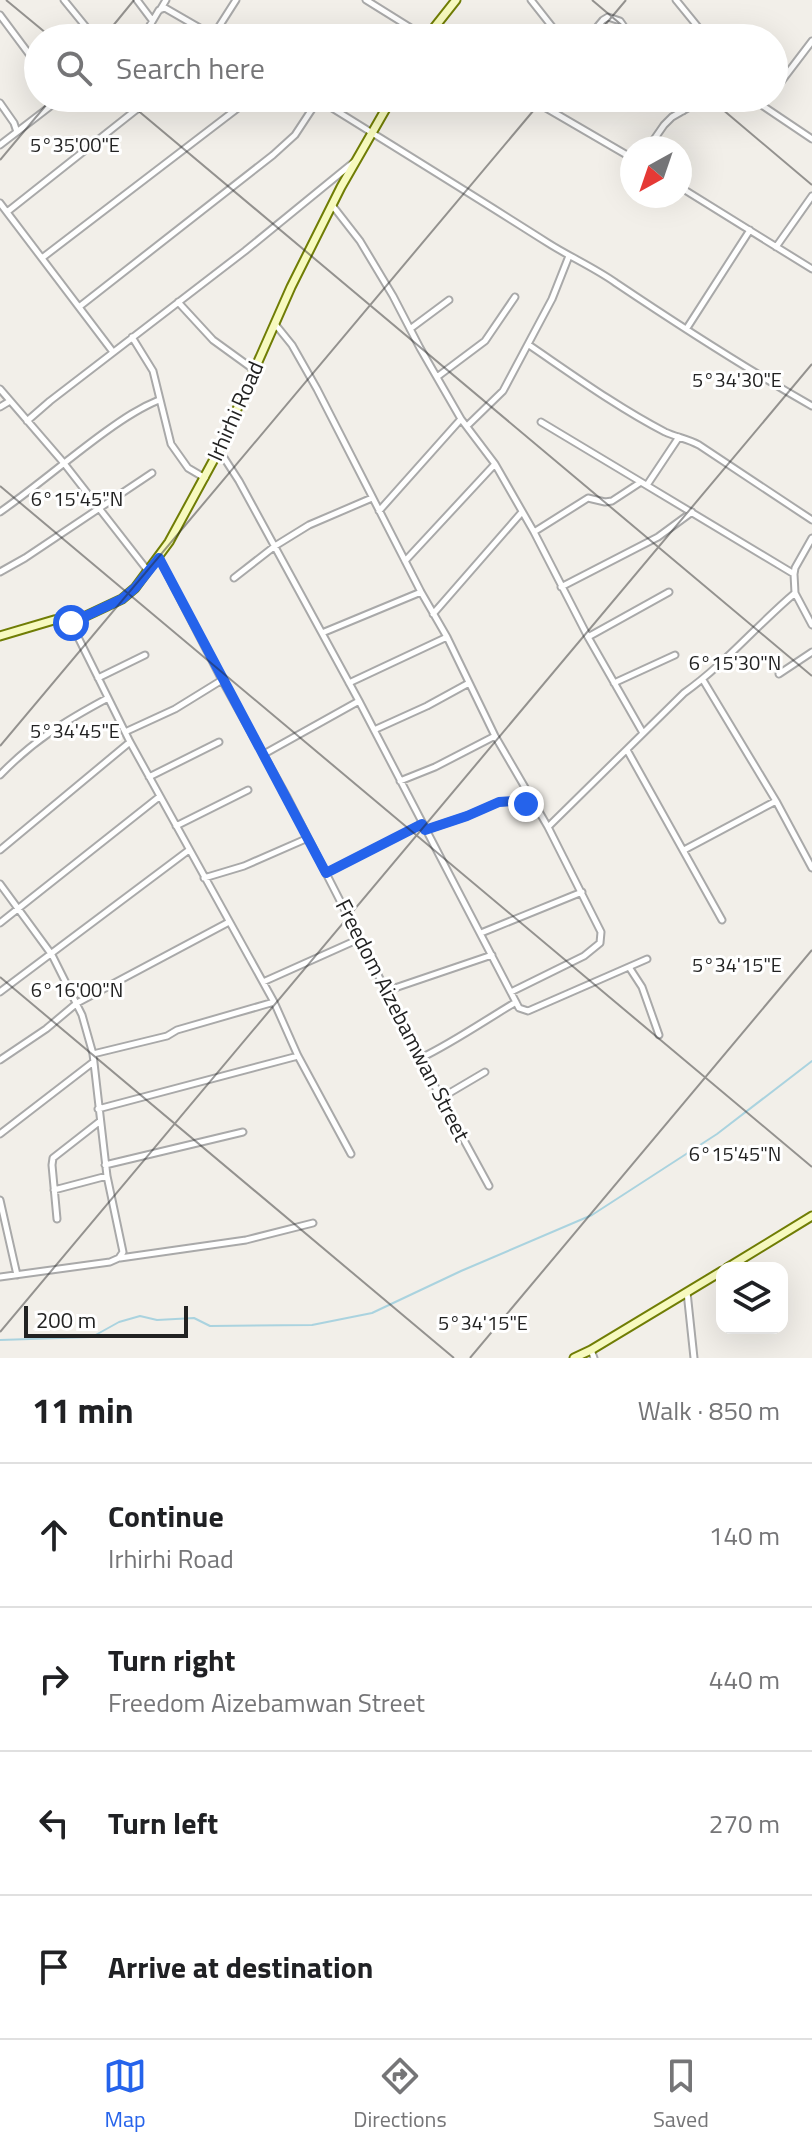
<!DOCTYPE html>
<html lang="en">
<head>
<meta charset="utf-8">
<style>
	:root { --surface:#fff; --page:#f6f6f6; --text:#202124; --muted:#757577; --line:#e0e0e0; --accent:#2563eb }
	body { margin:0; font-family:"Titillium Web",sans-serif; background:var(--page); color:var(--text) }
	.controls { position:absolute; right:24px; bottom:24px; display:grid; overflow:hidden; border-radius:16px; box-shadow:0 8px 32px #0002 }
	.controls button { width:72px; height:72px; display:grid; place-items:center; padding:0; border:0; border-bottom:2px solid var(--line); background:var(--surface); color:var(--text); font:40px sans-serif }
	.compass { position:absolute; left:620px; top:136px; width:72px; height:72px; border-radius:50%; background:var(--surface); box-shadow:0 8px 32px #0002; rotate:220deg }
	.scale { position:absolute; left:24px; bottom:20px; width:164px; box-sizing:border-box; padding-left:8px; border:4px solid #222; border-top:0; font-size:22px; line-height:28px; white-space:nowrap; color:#222; -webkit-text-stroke:6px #fff; paint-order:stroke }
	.stop { position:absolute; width:24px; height:24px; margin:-18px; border:6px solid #2563eb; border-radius:50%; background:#fff }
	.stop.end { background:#2563eb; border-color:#fff; box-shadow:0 2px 8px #0008 }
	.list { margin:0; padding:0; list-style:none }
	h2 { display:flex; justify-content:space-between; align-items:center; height:104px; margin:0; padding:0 32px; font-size:34px }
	h2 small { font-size:26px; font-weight:400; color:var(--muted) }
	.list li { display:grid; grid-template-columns:52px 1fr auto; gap:24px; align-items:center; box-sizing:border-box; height:144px; padding:0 32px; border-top:2px solid var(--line) }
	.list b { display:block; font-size:30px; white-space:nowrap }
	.list p { margin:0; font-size:26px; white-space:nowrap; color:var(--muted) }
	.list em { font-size:26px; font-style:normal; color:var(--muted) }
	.icon { flex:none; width:44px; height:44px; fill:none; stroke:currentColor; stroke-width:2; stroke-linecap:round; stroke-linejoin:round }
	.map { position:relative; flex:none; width:812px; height:1358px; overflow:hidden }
	.search { position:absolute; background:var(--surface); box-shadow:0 8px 32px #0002; left:24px; right:24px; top:24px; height:88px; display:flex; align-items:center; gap:20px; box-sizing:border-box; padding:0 28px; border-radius:44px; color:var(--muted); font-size:30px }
	.sheet { height:680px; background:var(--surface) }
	nav { display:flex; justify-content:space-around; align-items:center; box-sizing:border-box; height:112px; border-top:2px solid var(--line); background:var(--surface); font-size:22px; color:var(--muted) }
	nav a { display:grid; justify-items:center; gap:4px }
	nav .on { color:var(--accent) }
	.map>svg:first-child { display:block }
</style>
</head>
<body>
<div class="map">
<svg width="812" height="1358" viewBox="0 0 812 1358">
	<rect width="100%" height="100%" fill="#f2efe9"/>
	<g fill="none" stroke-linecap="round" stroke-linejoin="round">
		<path stroke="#aad3df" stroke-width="2" d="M0 1340 92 1337 119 1322 140 1316 157 1320 194 1318 210 1326 312 1325 372 1313 461 1271 592 1215 717 1134 812 1061"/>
		<g stroke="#a9a9a9" stroke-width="9">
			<path id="street" d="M64 0 95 38
				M137 0 152 20
				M366 0 427 38
				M531 0 561 38
				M676 0 707 38
				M160 10 166 0
				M0 15 38 66
				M213 36 236 0
				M136 38 149 27 159 10 165 8 217 38
				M588 38 603 20 608 17 620 21 632 38
				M774 91 812 41
				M316 98C393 146 471 194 548 243 570 257 595 268 616 283 680 326 745 368 812 406
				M529 98 632 158
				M674 98 683 111
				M754 98 763 106 812 139
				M760 98H762
				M0 103 14 123 17 132
				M0 145 61 98
				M648 148 664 125 672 117 705 98
				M680 187 812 269
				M0 203 113 352
				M332 205 360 241 393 296 420 348 461 419 495 464 534 532 588 637 643 733
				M7 212 151 98
				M776 247 812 196
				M42 258 251 98
				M178 302 213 340 253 369
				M79 307 273 155 295 135 318 100
				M275 324 292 345 317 389 421 592 447 637 495 736 548 827 601 932 600 943 584 956 511 992
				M687 328 750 230
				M410 329 449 300
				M132 337 153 371 171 444 188 468 205 478
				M529 345C573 375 617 407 665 432 676 437 688 439 699 445L812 520
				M437 377 485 341 515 297
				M0 389 63 462 148 571
				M0 407 10 401
				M27 421 50 401 245 251 354 162
				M541 422 641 482
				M467 426 503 391 552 299 569 256
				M219 450 239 481 359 701 519 1008 528 1011 647 959
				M647 485 679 437
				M379 511 461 419
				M0 512C36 487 69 458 105 432 123 419 139 408 159 400
				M534 532 588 498 605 502 612 501 641 482 794 574
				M159 558 222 680 287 797 441 1098 489 1186
				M405 561 495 464
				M0 572 25 558 152 473
				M234 578 275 546 309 525 372 498
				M561 587 658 537 692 512
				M795 593 812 625
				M433 614 522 512
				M71 623 130 742 274 1002 298 1056 351 1154
				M322 633 421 592
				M588 637 669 592
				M779 674 812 652
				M98 678 145 655
				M703 680 776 801 812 868
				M349 683 447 637
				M614 683 675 655
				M374 730 427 706 469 683
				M125 732 175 709 222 680
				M627 750 722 920
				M264 754 359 701
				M0 775C34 740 65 721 108 698
				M149 777 219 742
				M400 781 435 767 495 736
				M176 826 248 790
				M548 827 684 693C725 664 757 625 795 593L794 574 795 568 812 538
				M425 830 467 816 499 802 512 801 535 807
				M0 850 130 742
				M684 850 776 801
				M326 873 422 824
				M204 878 244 866 308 838
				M0 884 52 955 82 1015 93 1054 107 1176 123 1252 119 1258 110 1262 0 1277
				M0 923 159 797
				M481 933 582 892
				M629 967 642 987 659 1035
				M263 982 359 939
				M386 991 492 955
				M0 992 189 850
				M93 1054 167 1036 177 1030 274 1002
				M421 1058C454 1042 484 1021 516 1002
				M0 1060 46 1029 77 1003 229 922
				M441 1098 485 1072
				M98 1109 298 1056
				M0 1134 92 1063
				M105 1165 243 1132
				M54 1190 107 1176
				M0 1200 17 1275
				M57 1219 52 1165 53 1158 99 1122
				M120 1258 246 1240 313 1223
				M687 1292 694 1358
				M591 1350 594 1358"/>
		</g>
		<g stroke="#707d05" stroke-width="11">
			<path id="secondary" d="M426 38 456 0
				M0 636 54 620 61 619 71 623 122 599 135 588 169 542 219 450 291 287 341 187 392 98
				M727 1268 812 1216
				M574 1358 591 1350 722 1271"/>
		</g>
		<use href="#street" stroke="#fff" stroke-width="5"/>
		<use href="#secondary" stroke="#f7fabf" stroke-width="7"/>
	</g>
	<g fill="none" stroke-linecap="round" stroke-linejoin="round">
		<path stroke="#2563eb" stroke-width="10" d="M71 623 122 599 135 588 159 558 326 873 422 824 425 830 467 816 499 802 512 801 526 804"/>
	</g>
	<path fill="none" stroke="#222" stroke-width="2" stroke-opacity="0.45" d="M6 0 52 38M592 0 637 38M103 38 134 0M594 38 626 0M123 98 812 676M709 98 812 185M0 160 52 98M0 486 812 1167M0 746 544 98M0 977 454 1358M0 1332 812 364M470 1358 812 950"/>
	<g text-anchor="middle" stroke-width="6" stroke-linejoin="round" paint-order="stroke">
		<g font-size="22" fill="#222" stroke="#fff">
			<text transform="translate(235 411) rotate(-66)" y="8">Irhirhi Road</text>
			<text transform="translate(403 1020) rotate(63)" y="8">Freedom Aizebamwan Street</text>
		</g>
	</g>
	<g font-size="20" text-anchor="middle" fill="#222" stroke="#fff" stroke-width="6" stroke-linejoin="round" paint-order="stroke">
		<text x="75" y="152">5°35'00"E</text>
		<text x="737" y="387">5°34'30"E</text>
		<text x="77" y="506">6°15'45"N</text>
		<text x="735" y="670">6°15'30"N</text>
		<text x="75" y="738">5°34'45"E</text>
		<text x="737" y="972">5°34'15"E</text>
		<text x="77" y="997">6°16'00"N</text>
		<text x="735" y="1161">6°15'45"N</text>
		<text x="483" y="1330">5°34'15"E</text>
	</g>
</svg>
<div class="controls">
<button><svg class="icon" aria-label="layers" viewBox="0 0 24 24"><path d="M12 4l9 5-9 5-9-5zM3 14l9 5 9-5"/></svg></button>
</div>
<svg class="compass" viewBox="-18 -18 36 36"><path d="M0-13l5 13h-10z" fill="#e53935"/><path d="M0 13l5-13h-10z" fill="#757577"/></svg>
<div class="scale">200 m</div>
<div class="stop" style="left:71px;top:623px"></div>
<div class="stop end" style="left:526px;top:804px"></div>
<div class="search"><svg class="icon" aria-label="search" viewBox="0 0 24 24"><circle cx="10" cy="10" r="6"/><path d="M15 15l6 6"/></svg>Search here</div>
</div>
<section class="sheet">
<h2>11 min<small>Walk · 850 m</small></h2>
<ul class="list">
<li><svg class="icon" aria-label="ahead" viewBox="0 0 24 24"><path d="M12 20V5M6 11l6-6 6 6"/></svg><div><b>Continue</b><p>Irhirhi Road</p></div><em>140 m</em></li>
<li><svg class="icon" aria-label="right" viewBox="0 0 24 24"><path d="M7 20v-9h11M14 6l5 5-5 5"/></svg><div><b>Turn right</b><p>Freedom Aizebamwan Street</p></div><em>440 m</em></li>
<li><svg class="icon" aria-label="left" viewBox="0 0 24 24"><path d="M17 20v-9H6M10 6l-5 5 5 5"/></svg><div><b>Turn left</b></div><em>270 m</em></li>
<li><svg class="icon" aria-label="arrive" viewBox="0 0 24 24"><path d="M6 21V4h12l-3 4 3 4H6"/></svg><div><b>Arrive at destination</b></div></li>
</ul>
</section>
<nav>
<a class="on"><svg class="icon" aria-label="map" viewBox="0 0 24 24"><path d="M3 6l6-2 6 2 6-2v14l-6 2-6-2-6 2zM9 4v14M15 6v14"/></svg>Map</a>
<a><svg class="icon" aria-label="directions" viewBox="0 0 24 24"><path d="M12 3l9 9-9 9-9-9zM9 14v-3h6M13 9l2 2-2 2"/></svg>Directions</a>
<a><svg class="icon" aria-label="saved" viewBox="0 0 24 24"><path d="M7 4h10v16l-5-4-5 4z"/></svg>Saved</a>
</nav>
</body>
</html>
